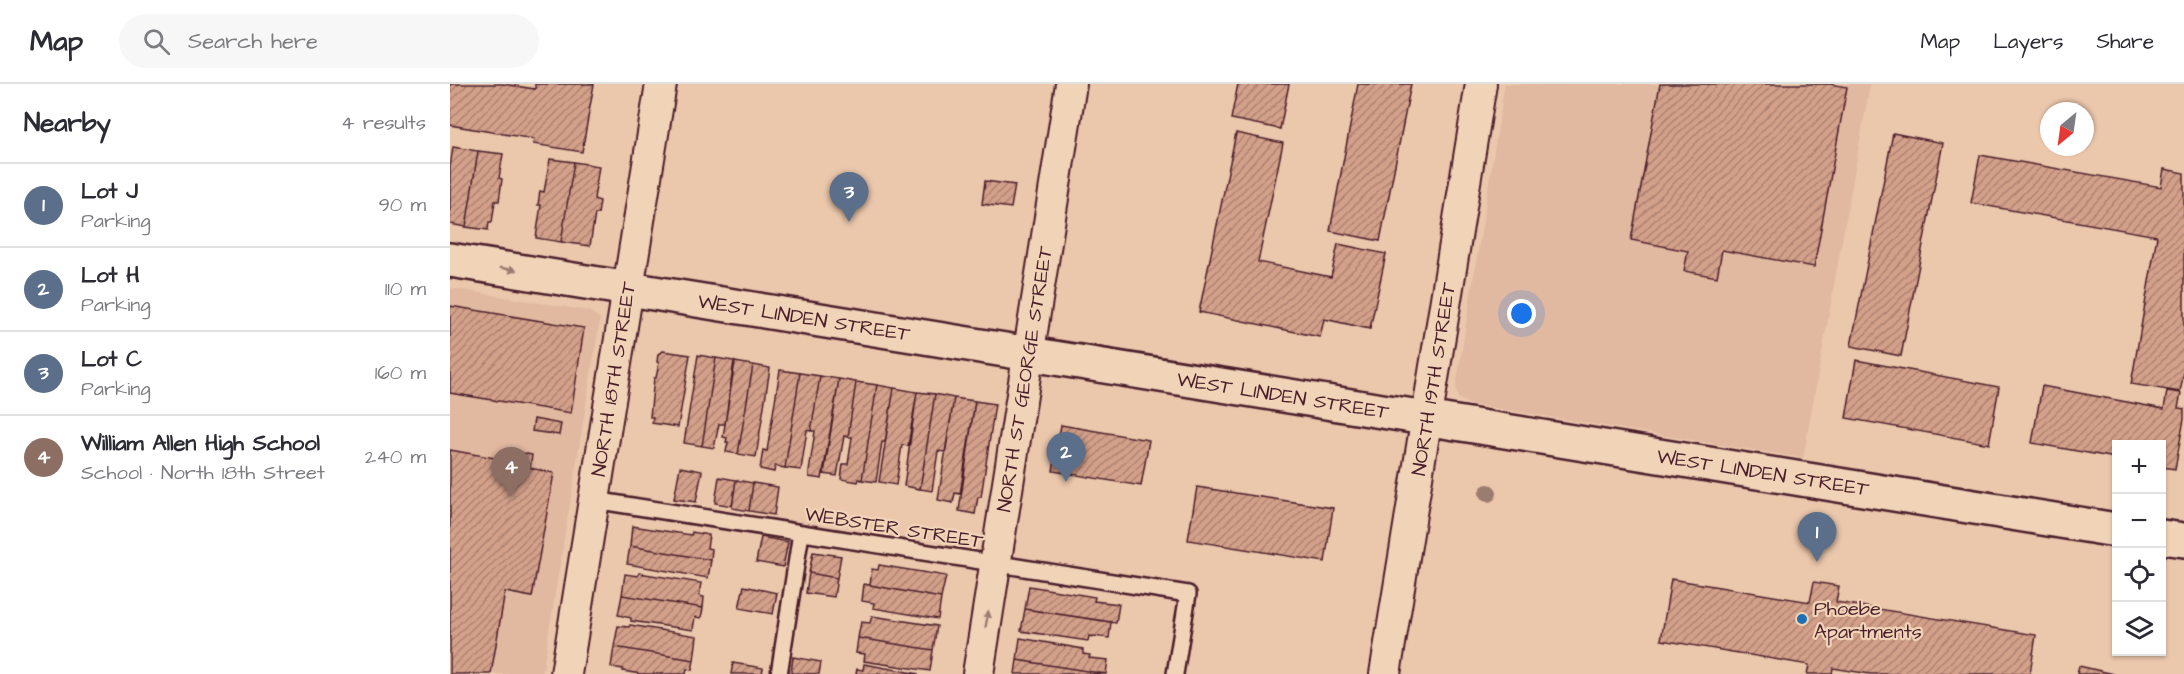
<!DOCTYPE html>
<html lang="en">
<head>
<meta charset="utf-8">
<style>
	:root { --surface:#fff; --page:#f7f7f7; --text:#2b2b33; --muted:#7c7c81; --line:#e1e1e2; --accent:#1f6fb2 }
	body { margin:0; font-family:"Architects Daughter",sans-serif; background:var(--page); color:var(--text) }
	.controls { position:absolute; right:18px; bottom:18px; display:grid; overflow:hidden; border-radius:0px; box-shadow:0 2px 4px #0004 }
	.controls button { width:54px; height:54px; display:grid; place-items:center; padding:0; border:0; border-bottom:2px solid var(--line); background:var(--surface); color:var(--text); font:30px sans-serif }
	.compass { position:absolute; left:1590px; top:18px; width:54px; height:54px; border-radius:50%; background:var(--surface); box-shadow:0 2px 4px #0004; rotate:209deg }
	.you { position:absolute; left:1072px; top:230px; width:21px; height:21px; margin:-15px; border:4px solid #fff; border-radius:50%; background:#1a73e8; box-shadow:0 0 0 9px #1a73e833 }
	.badge { display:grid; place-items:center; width:39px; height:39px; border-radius:50%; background:var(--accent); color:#fff; font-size:20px; font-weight:700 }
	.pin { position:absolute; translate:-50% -50px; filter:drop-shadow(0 2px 3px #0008) }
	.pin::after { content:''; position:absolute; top:32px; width:21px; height:18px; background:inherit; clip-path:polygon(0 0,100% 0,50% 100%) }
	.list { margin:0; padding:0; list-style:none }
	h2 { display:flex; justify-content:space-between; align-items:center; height:78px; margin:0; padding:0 24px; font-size:26px }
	h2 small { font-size:20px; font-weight:400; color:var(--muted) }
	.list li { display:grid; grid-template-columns:39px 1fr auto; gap:18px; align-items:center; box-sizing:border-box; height:84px; padding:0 24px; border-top:2px solid var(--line) }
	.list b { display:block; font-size:22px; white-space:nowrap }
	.list p { margin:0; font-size:20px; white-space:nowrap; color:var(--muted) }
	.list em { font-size:20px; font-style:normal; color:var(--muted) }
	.icon { flex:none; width:33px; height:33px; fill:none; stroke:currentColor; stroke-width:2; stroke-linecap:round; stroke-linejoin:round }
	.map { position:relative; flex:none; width:1734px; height:590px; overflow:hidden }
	header { display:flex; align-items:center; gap:36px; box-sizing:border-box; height:84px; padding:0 30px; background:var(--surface); border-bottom:2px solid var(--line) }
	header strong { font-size:28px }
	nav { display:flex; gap:33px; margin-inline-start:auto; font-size:21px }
	.search { width:420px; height:54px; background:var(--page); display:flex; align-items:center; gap:15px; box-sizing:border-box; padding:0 21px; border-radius:33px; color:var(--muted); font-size:22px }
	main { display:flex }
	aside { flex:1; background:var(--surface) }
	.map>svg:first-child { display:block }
</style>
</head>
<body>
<header>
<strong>Map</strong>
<div class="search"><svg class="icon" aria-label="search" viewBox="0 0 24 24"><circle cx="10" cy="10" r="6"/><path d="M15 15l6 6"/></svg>Search here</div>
<nav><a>Map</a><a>Layers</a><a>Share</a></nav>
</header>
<main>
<aside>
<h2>Nearby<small>4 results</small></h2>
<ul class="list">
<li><span class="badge" style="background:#5c6f8a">1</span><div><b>Lot J</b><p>Parking</p></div><em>90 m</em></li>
<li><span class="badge" style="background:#5c6f8a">2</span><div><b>Lot H</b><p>Parking</p></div><em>110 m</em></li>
<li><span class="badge" style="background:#5c6f8a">3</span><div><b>Lot C</b><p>Parking</p></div><em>160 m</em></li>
<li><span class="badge" style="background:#8d6e63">4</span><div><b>William Allen High School</b><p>School · North 18th Street</p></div><em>240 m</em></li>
</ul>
</aside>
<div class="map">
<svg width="1734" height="590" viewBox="0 0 1734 590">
	<defs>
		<pattern id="building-hatch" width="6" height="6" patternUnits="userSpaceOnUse" patternTransform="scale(1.5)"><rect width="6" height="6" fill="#d3a08a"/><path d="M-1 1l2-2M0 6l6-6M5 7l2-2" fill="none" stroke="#ad8271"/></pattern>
	</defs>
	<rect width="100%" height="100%" fill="#ebc7ac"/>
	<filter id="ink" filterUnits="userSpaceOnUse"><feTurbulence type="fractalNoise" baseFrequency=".0167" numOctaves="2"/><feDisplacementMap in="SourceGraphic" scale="12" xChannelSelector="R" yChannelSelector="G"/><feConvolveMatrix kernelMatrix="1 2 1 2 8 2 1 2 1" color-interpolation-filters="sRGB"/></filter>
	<g filter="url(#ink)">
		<path fill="#e1b8a0" d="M1055 0H1420L1353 374 1019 320 1008 314 1006 303Z
			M0 204 139 227 150 235 92 590H0Z"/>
		<path fill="url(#building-hatch)" stroke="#4a1f2b" stroke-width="1.5" d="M0 0H53L85 5V0H144L132 68 83 60 84 55 0 41Z
			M788 0H839L830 45 781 35Z
			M908 0H961L930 157 880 147Z
			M1210 0H1380L1397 3 1364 183 1272 166 1267 193 1234 187 1238 167 1181 156Z
			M786 49 833 59 808 178 881 193 888 160 936 170 920 245 874 235 870 253 749 228Z
			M1443 49 1493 59 1451 272 1401 262Z
			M3 63 28 67 16 143 0 140V83Z
			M28 67 53 70 49 94 52 95 49 117H45L42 138H39L38 146 16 143Z
			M1530 71 1711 103 1714 85 1734 89V288L1730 308 1681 300 1707 152 1521 119Z
			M100 75 124 78 111 158 86 154 91 121H88L90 107 94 108Z
			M124 78 149 82 144 115 150 117 148 130H145L140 162 111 158Z
			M535 97 565 101 561 124 532 120Z
			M0 222 134 244 121 329 0 309Z
			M213 267 240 271 228 343 202 339 203 333H200L204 294H206L209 279 207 278 208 270Z
			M248 271 266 274 252 362 234 359Z
			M266 274 284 277 275 340H269L264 364 252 362Z
			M1406 276 1549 303 1539 360 1396 334Z
			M285 278 303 281 288 370 276 368 278 358H276L277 354 273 353Z
			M303 281 320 284 306 373 288 370Z
			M330 286 350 289 335 384 325 382 324 388 310 385 313 366 317 367Z
			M350 289 370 292 361 347 357 346 351 386 335 384Z
			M370 292 389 295 372 395 359 393V388L365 347H361Z
			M389 295 406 298 398 353 394 352 387 392 374 390Z
			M406 298 427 301 412 396 409 395 408 398 391 395 393 380H398L402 353H398Z
			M427 301 444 304 435 358H432L426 398 412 396Z
			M1592 302 1714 325 1717 307 1731 309 1728 324 1734 325V335L1725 385 1712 383V360H1666V374L1582 359Z
			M444 304 467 308 458 362 452 361 446 401 429 398Z
			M467 308 485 310 470 405 454 402Z
			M485 310 504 314 495 368 488 367 482 407 470 405Z
			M504 314 525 317 510 410 505 409 503 419 488 416Z
			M525 317 545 320 531 413H528L525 430 509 427Z
			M84 335 111 340 109 351 82 347Z
			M611 341 699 356 691 402 603 387Z
			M0 366 56 376 58 366 82 371 80 384 104 389 82 513 55 508 41 590H0Z
			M230 383 252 387 246 418 224 415Z
			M269 393 286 396 282 422 265 419Z
			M286 396 303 399 299 427 282 424Z
			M303 399 328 403 324 431 299 427Z
			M747 403 883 424 875 478 738 456Z
			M182 442 241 451 242 448 259 451 257 464 262 465 261 476 180 462Z
			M311 453 338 458 333 483 306 478Z
			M180 462 261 476 258 494 177 480Z
			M363 468 391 472 387 494 359 489Z
			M429 481 496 492 491 514 420 501 422 485 428 486Z
			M189 489 251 499 249 512 254 513 253 524 172 511 175 490 188 492Z
			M359 489 387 494 384 513 356 509Z
			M1221 495 1360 518 1364 498 1389 502 1386 518 1586 551 1580 590H1420L1383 584 1382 590H1357L1359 581 1211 556Z
			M414 500 491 514 488 535 423 524 424 519 412 517Z
			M294 502 327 509 323 530 289 524Z
			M579 502 645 513 644 517 669 520 666 539 575 525Z
			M172 511 253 524 251 534 245 533 243 546 181 537V534L168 531Z
			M575 525 661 538 659 554 643 552V553L639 552 638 557 571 547Z
			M422 532 487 542 483 566 408 554 411 538 420 539Z
			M180 541 247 552 244 576 164 563 168 542 179 543Z
			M408 554 483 566 480 587 414 577 415 570 406 569Z
			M570 554 633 565V570L640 571 639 574 658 576 656 590 567 576Z
			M164 563 244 576 242 586 237 585 236 590H191L173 587V585L161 583Z
			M343 573 371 578 369 590 341 589Z
			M567 576 656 590H565Z
			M283 579 313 584 312 590H281Z
			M414 580 469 590H406L407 585 413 586Z
			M1629 582 1664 590H1627Z"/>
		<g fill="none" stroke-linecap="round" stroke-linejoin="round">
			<g stroke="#4a1f2b" stroke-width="20">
				<path id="lane" d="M144 416 738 510 725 590
					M329 590 351 449"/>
			</g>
			<g stroke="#4a1f2b" stroke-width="34">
				<path id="street" d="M116 590 211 0
					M528 590 621 0
					M935 590 1031 0"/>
			</g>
			<g stroke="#4a1f2b" stroke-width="38">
				<path id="secondary" d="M0 176 1666 446
					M1712 453 1734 456"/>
			</g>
			<use href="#lane" stroke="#f1d4b8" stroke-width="15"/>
			<use href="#street" stroke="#f1d4b8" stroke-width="30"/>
			<use href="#secondary" stroke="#f1d4b8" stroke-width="33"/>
		</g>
		<circle fill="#9b7b6f" cx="1038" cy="409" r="9"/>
		<defs><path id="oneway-solid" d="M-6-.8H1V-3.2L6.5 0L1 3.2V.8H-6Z" transform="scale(1.5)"/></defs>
		<g fill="#9e7a72">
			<use href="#oneway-solid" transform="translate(58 185) rotate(9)"/>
			<use href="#oneway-solid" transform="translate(537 535) rotate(-80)"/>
		</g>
	</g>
	<circle fill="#1f6fb2" stroke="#f1d4b8" stroke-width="2" cx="1352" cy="535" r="6"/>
	<g text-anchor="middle" stroke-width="4.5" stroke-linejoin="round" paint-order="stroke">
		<g font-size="20" fill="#4a1f2b" stroke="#f1d4b8">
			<text transform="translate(354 233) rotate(9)" y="7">WEST LINDEN STREET</text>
			<text transform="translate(163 295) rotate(-81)" y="7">NORTH 18TH STREET</text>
			<text transform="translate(574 295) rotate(-81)" y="7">NORTH ST GEORGE STREET</text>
			<text transform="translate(983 295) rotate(-81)" y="7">NORTH 19TH STREET</text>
			<text transform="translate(833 311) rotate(9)" y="7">WEST LINDEN STREET</text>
			<text transform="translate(1313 388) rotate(9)" y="7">WEST LINDEN STREET</text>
			<text transform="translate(444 443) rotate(9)" y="7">WEBSTER STREET</text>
		</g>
		<g font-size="20" fill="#4a1f2b" stroke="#f1d4b8" text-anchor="start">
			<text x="1364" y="531">Phoebe<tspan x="1364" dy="23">Apartments</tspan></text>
		</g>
	</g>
</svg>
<div class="controls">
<button>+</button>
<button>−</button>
<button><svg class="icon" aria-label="locate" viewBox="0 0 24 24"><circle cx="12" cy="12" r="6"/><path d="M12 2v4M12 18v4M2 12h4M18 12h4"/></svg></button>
<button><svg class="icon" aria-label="layers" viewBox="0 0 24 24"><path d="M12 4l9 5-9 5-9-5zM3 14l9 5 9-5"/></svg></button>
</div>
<svg class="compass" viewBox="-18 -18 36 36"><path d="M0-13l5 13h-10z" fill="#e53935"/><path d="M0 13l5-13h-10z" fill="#7c7c81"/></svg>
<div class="you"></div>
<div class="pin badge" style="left:1367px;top:478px;background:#5c6f8a">1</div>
<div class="pin badge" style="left:616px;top:398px;background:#5c6f8a">2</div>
<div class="pin badge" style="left:399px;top:138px;background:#5c6f8a">3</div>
<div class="pin badge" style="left:61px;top:413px;background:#8d6e63">4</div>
</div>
</main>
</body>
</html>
